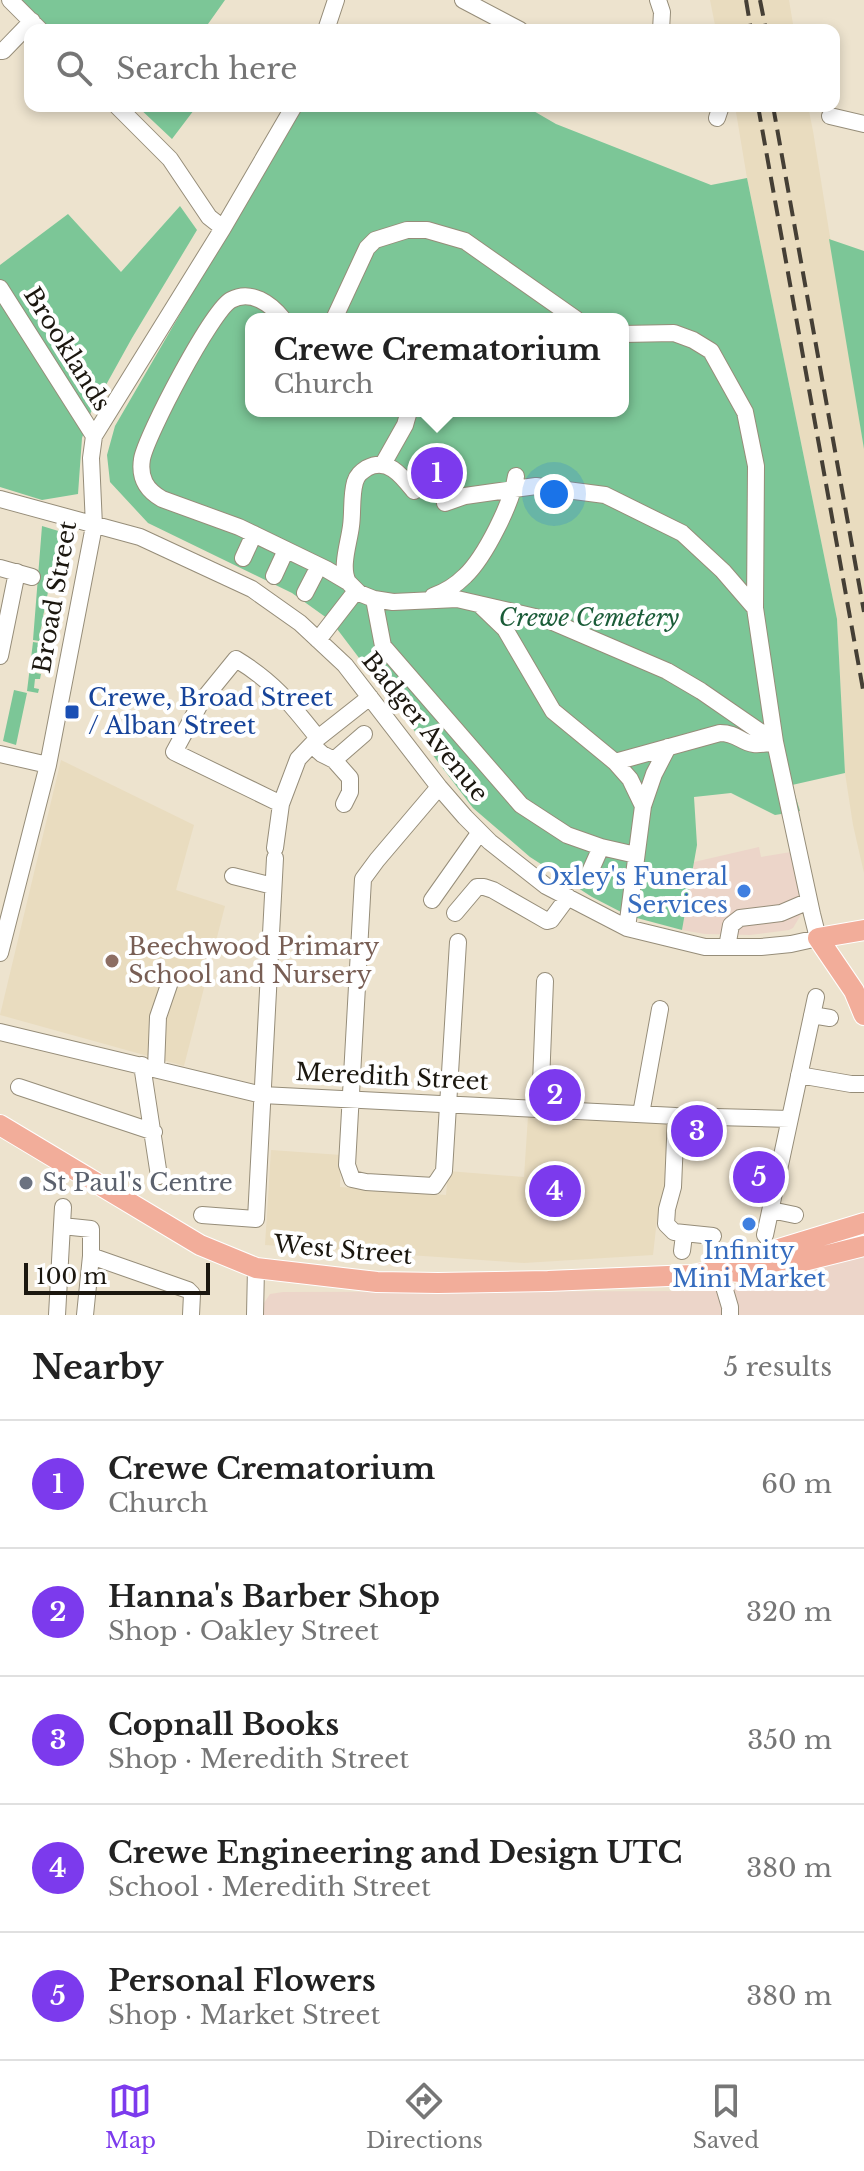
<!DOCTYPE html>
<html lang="en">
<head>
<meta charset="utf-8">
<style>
	:root { --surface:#fff; --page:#f2f2f2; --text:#222; --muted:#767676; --line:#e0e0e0; --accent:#7c3aed }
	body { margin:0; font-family:"Libre Baskerville",serif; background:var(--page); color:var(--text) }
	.scale { position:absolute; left:24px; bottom:20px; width:186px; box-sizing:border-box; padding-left:8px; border:4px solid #1b170f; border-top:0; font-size:22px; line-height:28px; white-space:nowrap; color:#1b170f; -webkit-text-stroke:6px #fff; paint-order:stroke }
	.you { position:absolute; left:554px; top:494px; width:28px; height:28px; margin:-20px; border:6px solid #fff; border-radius:50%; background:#1a73e8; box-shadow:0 0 0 12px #1a73e833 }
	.badge { display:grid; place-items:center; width:52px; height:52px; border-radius:50%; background:var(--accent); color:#fff; font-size:26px; font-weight:700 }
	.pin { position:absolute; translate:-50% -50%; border:4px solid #fff; box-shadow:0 2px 8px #0006 }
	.popup { position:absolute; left:245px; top:313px; width:384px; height:104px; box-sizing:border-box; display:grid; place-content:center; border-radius:16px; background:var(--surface); filter:drop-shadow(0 2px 6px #0005); font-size:26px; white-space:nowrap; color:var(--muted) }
	.popup b { font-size:30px; color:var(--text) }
	.popup::after { content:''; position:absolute; left:50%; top:100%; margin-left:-16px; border:16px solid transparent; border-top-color:var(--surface) }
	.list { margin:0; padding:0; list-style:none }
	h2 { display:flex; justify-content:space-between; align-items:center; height:104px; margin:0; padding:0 32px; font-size:34px }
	h2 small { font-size:26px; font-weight:400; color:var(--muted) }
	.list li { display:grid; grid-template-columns:52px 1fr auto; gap:24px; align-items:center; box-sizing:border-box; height:128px; padding:0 32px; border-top:2px solid var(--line) }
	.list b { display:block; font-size:30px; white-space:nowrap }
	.list p { margin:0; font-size:26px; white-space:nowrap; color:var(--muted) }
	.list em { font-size:26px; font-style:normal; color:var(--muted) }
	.icon { flex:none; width:44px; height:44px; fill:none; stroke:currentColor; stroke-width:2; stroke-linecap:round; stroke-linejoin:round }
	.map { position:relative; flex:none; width:864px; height:1315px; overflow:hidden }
	.search { position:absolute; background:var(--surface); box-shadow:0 4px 12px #0003; left:24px; right:24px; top:24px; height:88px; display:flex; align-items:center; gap:20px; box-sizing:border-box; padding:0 28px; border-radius:16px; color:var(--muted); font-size:30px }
	.sheet { height:744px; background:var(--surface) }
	nav { display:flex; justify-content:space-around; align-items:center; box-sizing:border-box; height:112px; border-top:2px solid var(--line); background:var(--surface); font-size:22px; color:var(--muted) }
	nav a { display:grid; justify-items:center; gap:4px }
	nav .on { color:var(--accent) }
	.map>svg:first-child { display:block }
</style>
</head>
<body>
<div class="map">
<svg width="864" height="1315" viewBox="0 0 864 1315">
	<rect width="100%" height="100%" fill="#ede3ce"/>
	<path fill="#ecd5c9" d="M759 847 761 857 791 852 802 913 793 928 789 930 750 935 705 934 682 930 694 862Z
		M864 1253V1315H264V1303L270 1294 283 1292 709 1291 771 1277Z"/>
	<path fill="#e9dcbf" d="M710 0H789L794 30H716Z
		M735 106H808L813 131 864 449V873L853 825 845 773 837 619 747 178Z
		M61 760 194 825 176 890 225 906 184 1066 0 1015Z
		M528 1116 668 1124 664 1196 657 1219 653 1255 524 1263 265 1245 271 1150 341 1155 340 1187 446 1195 448 1171 524 1177Z"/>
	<path fill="#7cc697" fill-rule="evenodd" d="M17 0H225L208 24 216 30H52Z
		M137 106H197L172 139Z
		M301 106H525L556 124 711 185 747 178 837 619 845 773 792 785 800 811 775 815 731 793 694 797 697 845 682 930 637 918 633 906 626 905 621 912 592 897 530 857 473 808 331 621 292 593 148 523 110 482 107 455 115 426ZM251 319H623V411H251Z
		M180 206 197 230 132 338 91 412 82 438 78 494 42 500 0 487V265L68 214 121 272Z
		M829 239 864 251V449Z
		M42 526 65 533 64 536 59 535 58 545 62 546V551L56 550 55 559 60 561 59 566 54 565 52 575 57 576 56 581 51 580 49 590 54 591V593L48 592 47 597 53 599 52 604H46L43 616 49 618 48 625 42 624 39 636 45 638V642L33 640Z
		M33 642 46 644V648L40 647 39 657 44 658 43 663H38L36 673 41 674 40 679H35L34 688 39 689 38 693 27 691Z
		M14 690 27 693 16 745 3 741Z"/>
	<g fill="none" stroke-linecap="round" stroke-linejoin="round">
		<g stroke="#968d79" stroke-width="18">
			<path id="minor" d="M10 0 40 30
				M463 0 520 30
				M658 0 662 12 661 30
				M326 30 336 0
				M0 51H3L32 21
				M117 106 170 159 209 217 223 228
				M830 116 864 124
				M717 118 721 106
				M0 288 94 436
				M283 319C271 304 251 289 231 300 212 310 146 436 142 459 139 478 146 490 162 499L239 527 326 569 348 582 359 593 374 599 393 602 457 599 548 620 667 671 701 691 775 742
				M334 319 367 248 375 240 407 230H427L465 241 576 319
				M623 334 674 333 693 340 711 351 745 412 756 466 755 608
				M383 464 405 425 409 411
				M0 499 140 537 252 589 300 623 345 665 439 787 465 817 490 842 546 886 627 928 705 947H761L791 944 818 938 812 914 775 742 755 608 723 571 682 533 605 495 536 486 465 496 445 503
				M243 558 254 534
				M0 568 32 577
				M274 576 286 550
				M348 582C340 567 349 543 351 526 353 512 351 496 355 482 357 475 361 472 367 468 388 457 402 476 414 491
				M305 593 319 566
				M433 596C445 592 456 585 465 576 485 557 512 503 516 476
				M374 599 383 646 521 805 567 835 601 847 636 855
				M479 604 505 629 553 711 615 762 720 733C737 733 740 742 754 744 760 745 768 743 775 742
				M318 640 356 591
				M0 656 17 572
				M312 745 322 754 334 760 350 778V792L344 804
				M0 754 48 765
				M334 760 364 734
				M615 762 630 779 643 806
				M439 787 377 860 363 879 347 1165 352 1179 366 1182 434 1186 444 1171 458 942
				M281 804 174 752 201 702 236 659C274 682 291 704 318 738
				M275 848 281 804 298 759 318 738 370 697
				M589 874 601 847
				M233 876 273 886
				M432 900 480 832
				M455 913 477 887H484L493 890 547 921 551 920 568 897
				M627 928 643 806 654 774 668 747
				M727 947 731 925 740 918 781 913 809 901
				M0 953 48 765 94 526 91 458 94 436 223 228 294 106
				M812 1015 830 1018
				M0 1032 262 1095 676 1116 790 1119
				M142 1065 159 1176
				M156 1068 158 1017 171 979
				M799 1075 851 1084H864
				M19 1087 154 1132
				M540 1109 545 981
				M641 1114 660 1009
				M676 1116 673 1187 667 1209 666 1224 674 1232 713 1236
				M771 1210 795 1215
				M202 1215 256 1219 275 858
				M62 1226 91 1229V1256L85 1315
				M765 1235 816 997
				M682 1251 684 1235
				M91 1256 188 1290 192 1294 191 1315
				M719 1270 730 1307V1315
				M57 1315 63 1207
				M255 1315 256 1268"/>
		</g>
		<g stroke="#fff" stroke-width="22">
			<path id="major" d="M864 930 818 938 854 991 864 1015
				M0 1125 200 1245 256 1268 377 1282 438 1283 548 1281 692 1275 719 1270 769 1252 864 1223
				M727 1271 756 1273 864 1246"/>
		</g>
		<use href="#minor" stroke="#fff" stroke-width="16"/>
		<use href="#major" stroke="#f2ad9a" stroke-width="20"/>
		<path stroke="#453f35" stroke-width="4" stroke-dasharray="16 8" stroke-linecap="butt" d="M746 0 751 30
			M760 0 766 30
			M758 106 864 695
			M773 106 864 612"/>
	</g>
	<rect fill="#1a4fb4" stroke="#fff" stroke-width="3" x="64" y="704" width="16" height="16" rx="4"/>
	<g fill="#3f7fe0" stroke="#fff" stroke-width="3">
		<circle cx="744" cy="891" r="8"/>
		<circle cx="749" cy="1224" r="8"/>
	</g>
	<circle fill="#8d6e63" stroke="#fff" stroke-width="3" cx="112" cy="961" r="8"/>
	<circle fill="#6b7280" stroke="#fff" stroke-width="3" cx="26" cy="1183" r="8"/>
	<g text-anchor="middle" stroke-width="8" stroke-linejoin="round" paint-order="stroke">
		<g font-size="24" fill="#1b170f" stroke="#fff">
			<text transform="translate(67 349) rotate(58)" y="8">Brooklands</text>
			<text transform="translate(55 597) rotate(-80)" y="8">Broad Street</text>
			<text transform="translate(425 727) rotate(51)" y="8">Badger Avenue</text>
			<text transform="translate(392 1077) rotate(3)" y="8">Meredith Street</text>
			<text transform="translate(343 1250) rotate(5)" y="8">West Street</text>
		</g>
		<g font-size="24" font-style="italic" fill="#1b5c38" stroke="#fff">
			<text x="589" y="626">Crewe Cemetery</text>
		</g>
		<g font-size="24" fill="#164399" stroke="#fff" text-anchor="start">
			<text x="88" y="706">Crewe, Broad Street<tspan x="88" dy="28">/ Alban Street</tspan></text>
		</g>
		<g font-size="24" fill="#366cbe" stroke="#fff" text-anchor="end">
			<text x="728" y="885">Oxley's Funeral<tspan x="728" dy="28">Services</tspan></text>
			<text x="749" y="1259" text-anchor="middle">Infinity<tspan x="749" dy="28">Mini Market</tspan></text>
		</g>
		<g font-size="24" fill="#785e54" stroke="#fff" text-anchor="start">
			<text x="128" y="955">Beechwood Primary<tspan x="128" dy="28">School and Nursery</tspan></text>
		</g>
		<g font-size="24" fill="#5b616d" stroke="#fff" text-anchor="start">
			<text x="42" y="1191">St Paul's Centre</text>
		</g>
	</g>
</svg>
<div class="scale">100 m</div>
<div class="you"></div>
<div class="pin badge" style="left:437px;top:473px">1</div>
<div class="popup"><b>Crewe Crematorium</b>Church</div>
<div class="pin badge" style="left:555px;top:1095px">2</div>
<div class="pin badge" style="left:697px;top:1131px">3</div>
<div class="pin badge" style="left:555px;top:1191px">4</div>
<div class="pin badge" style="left:759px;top:1177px">5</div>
<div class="search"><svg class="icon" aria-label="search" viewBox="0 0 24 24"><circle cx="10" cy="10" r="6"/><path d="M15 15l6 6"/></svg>Search here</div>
</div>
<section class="sheet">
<h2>Nearby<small>5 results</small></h2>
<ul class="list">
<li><span class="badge">1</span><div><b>Crewe Crematorium</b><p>Church</p></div><em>60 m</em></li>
<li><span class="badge">2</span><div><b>Hanna's Barber Shop</b><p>Shop · Oakley Street</p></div><em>320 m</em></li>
<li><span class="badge">3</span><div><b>Copnall Books</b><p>Shop · Meredith Street</p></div><em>350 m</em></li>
<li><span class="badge">4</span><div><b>Crewe Engineering and Design UTC</b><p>School · Meredith Street</p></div><em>380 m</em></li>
<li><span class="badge">5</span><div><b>Personal Flowers</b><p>Shop · Market Street</p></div><em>380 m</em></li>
</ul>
</section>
<nav>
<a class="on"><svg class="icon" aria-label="map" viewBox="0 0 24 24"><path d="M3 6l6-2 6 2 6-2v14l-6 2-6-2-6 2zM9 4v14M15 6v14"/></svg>Map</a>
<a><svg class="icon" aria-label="directions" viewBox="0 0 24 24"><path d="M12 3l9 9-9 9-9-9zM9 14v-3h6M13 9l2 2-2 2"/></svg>Directions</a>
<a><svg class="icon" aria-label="saved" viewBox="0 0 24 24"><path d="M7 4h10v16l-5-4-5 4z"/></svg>Saved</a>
</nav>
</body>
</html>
